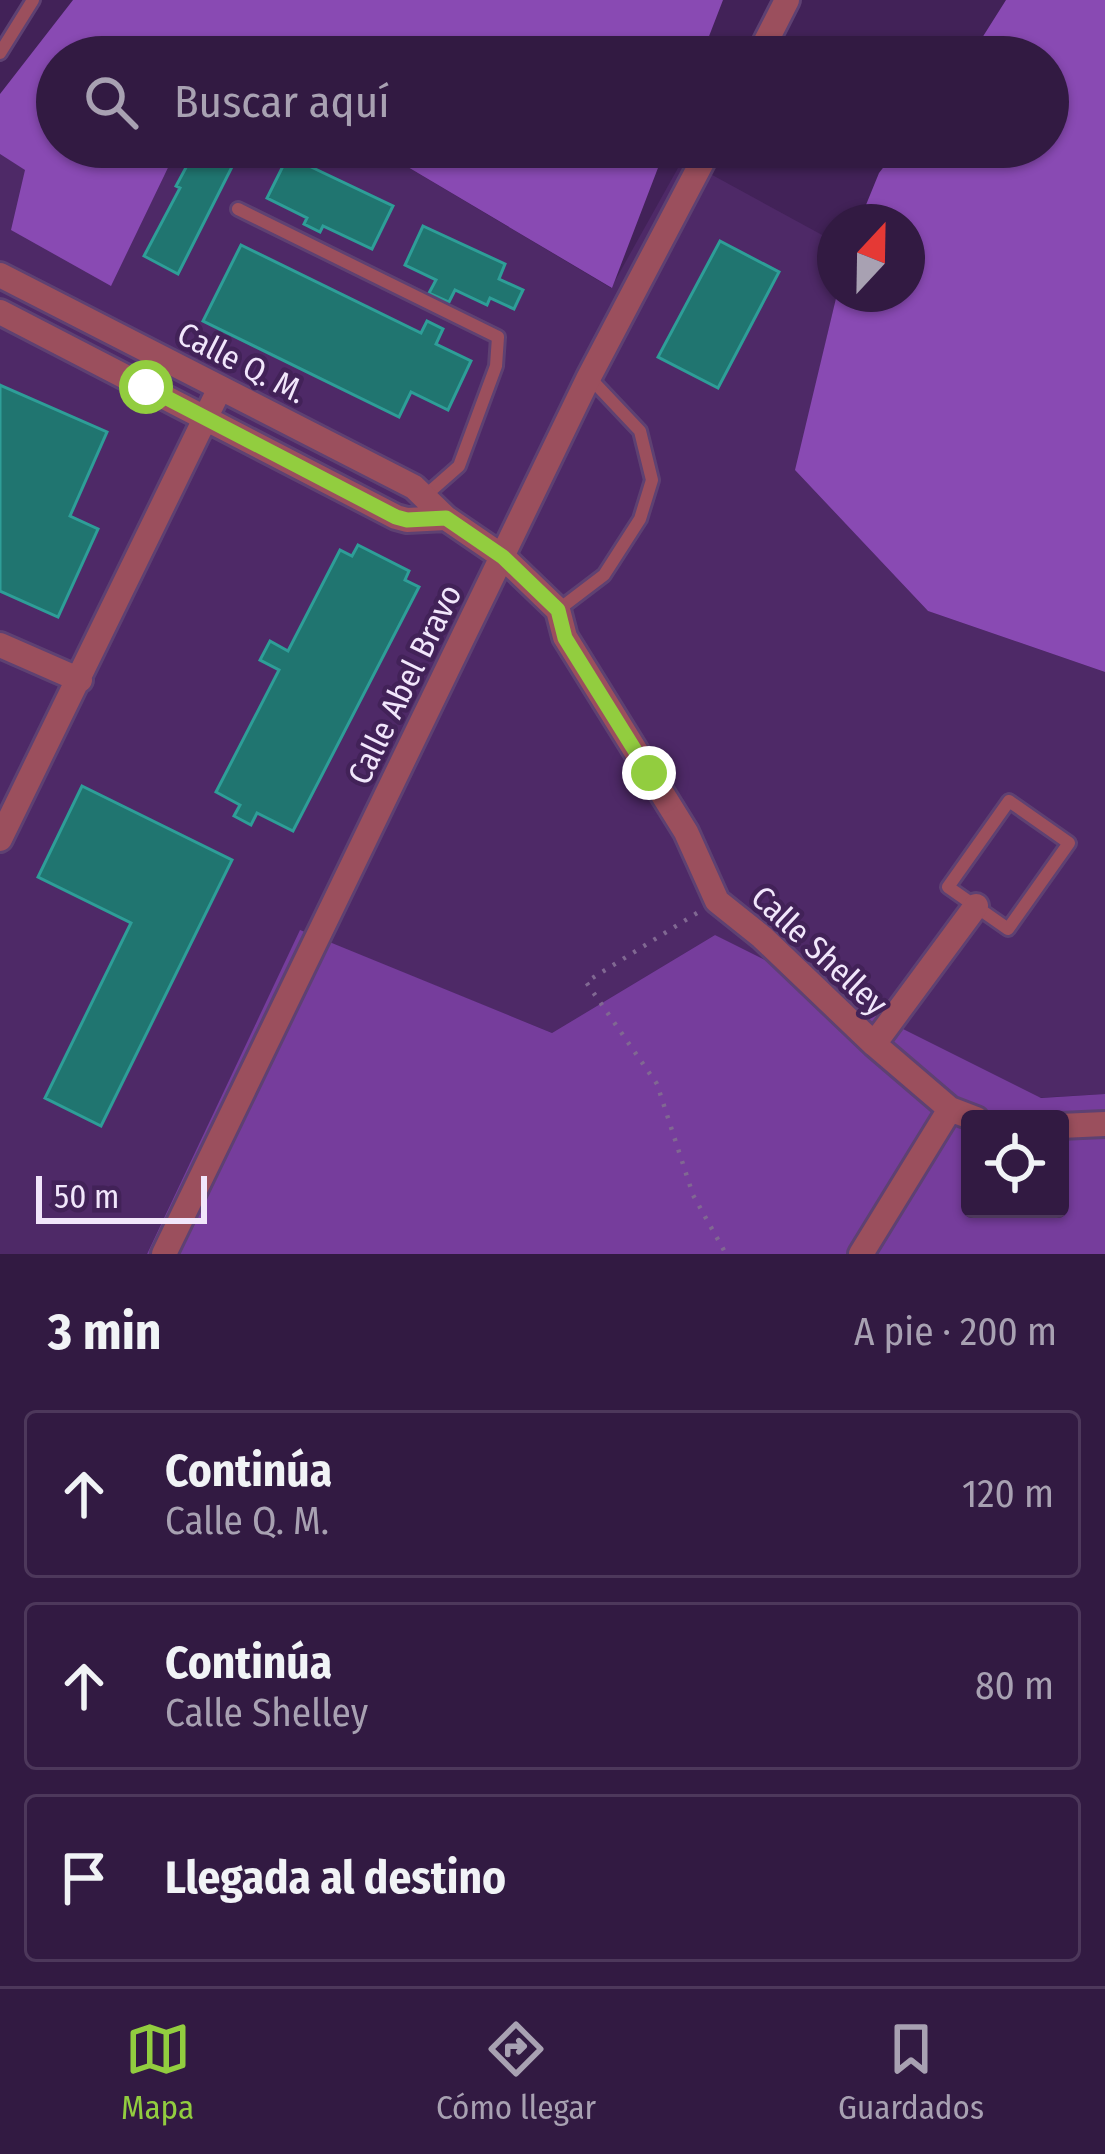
<!DOCTYPE html>
<html lang="es">
<head>
<meta charset="utf-8">
<style>
	:root { --surface:#321a42; --page:#3a2349; --text:#f1f3f6; --muted:#a8a1b2; --line:#4d385b; --accent:#92cd3f }
	body { margin:0; font-family:"Fira Sans Condensed",sans-serif; background:var(--page); color:var(--text) }
	.controls { position:absolute; right:36px; bottom:36px; display:grid; overflow:hidden; border-radius:12px; box-shadow:0 3px 9px #0004 }
	.controls button { width:108px; height:108px; display:grid; place-items:center; padding:0; border:0; border-bottom:3px solid var(--line); background:var(--surface); color:var(--text); font:60px sans-serif }
	.compass { position:absolute; left:817px; top:204px; width:108px; height:108px; border-radius:50%; background:var(--surface); box-shadow:0 3px 9px #0004; rotate:22deg }
	.scale { position:absolute; left:36px; bottom:30px; width:171px; box-sizing:border-box; padding-left:12px; border:6px solid #f1e6fb; border-top:0; font-size:33px; line-height:42px; white-space:nowrap; color:#f1e6fb; -webkit-text-stroke:9px #422258; paint-order:stroke }
	.stop { position:absolute; width:36px; height:36px; margin:-27px; border:9px solid #92cd3f; border-radius:50%; background:#fff }
	.stop.end { background:#92cd3f; border-color:#fff; box-shadow:0 3px 12px #0008 }
	.list { margin:0; padding:0; list-style:none }
	h2 { display:flex; justify-content:space-between; align-items:center; height:156px; margin:0; padding:0 48px; font-size:51px }
	h2 small { font-size:39px; font-weight:400; color:var(--muted) }
	.list li { display:grid; grid-template-columns:78px 1fr auto; gap:36px; align-items:center; box-sizing:border-box; height:168px; margin:0 24px 24px; padding:0 24px; border:3px solid var(--line); border-radius:12px }
	.list b { display:block; font-size:45px; white-space:nowrap }
	.list p { margin:0; font-size:39px; white-space:nowrap; color:var(--muted) }
	.list em { font-size:39px; font-style:normal; color:var(--muted) }
	.icon { flex:none; width:66px; height:66px; fill:none; stroke:currentColor; stroke-width:2; stroke-linecap:round; stroke-linejoin:round }
	.map { position:relative; flex:none; width:1105px; height:1254px; overflow:hidden }
	.search { position:absolute; background:var(--surface); box-shadow:0 3px 9px #0004; left:36px; right:36px; top:36px; height:132px; display:flex; align-items:center; gap:30px; box-sizing:border-box; padding:0 42px; border-radius:66px; color:var(--muted); font-size:45px }
	.sheet { height:732px; background:var(--surface) }
	nav { display:flex; justify-content:space-around; align-items:center; box-sizing:border-box; height:168px; border-top:3px solid var(--line); background:var(--surface); font-size:33px; color:var(--muted) }
	nav a { display:grid; justify-items:center; gap:6px }
	nav .on { color:var(--accent) }
	.map>svg:first-child { display:block }
</style>
</head>
<body>
<div class="map">
<svg width="1105" height="1254" viewBox="0 0 1105 1254">
	<rect width="100%" height="100%" fill="#422258"/>
	<path fill="#4e2967" d="M178 147H374L611 288 683 159 835 242 837 294 796 470 928 611 1105 672V1094L1016 1099 715 935 552 1033 300 931 147 1254H0V154L25 169 111 285Z"/>
	<path fill="#763d9c" fill-rule="evenodd" d="M300 930 552 1033 715 935 1041 1098 1105 1094V1254H147ZM970 1119H1060V1209H970Z"/>
	<path fill="#894ab3" d="M73 0H723L701 57H57V147H178L111 286 11 230 25 170 0 154V94Z
		M1006 0H1105V672L928 611 795 470 837 294H907V222H859L879 173 899 147H1048V57H970Z
		M374 147H666L612 288Z"/>
	<path fill="#207570" stroke="#2e9e98" stroke-width="3" d="M197 147H242L178 274 144 256 180 188 176 186Z
		M288 156 393 206 372 249 323 226 320 232 304 224 307 218 267 198Z
		M423 226 505 264 499 279 523 290 514 309 490 298 487 305 455 290 449 302 429 293 436 280 405 265Z
		M720 241 779 272 718 388 658 357Z
		M241 245 421 333 427 321 443 329 436 344 471 361 448 410 411 392 399 417 203 321Z
		M0 385 107 432 70 516 98 529 58 617 0 591Z
		M358 545 409 571 405 580 419 587 293 831 257 813 251 825 234 816 240 805 216 792 279 670 260 660 270 641 288 651 340 550 352 556Z
		M82 786 232 860 101 1126 45 1098 131 923 38 877Z"/>
	<g fill="none" stroke-linecap="round" stroke-linejoin="round">
		<g stroke="#5e4172" stroke-width="18">
			<path id="lane" d="M0 53 33 0
				M238 209 498 337 496 366 459 466 426 495
				M558 610 604 575 640 519 652 480 640 431 590 378
				M1009 801 1069 843 1008 929 948 887Z"/>
		</g>
		<g stroke="#5e4172" stroke-width="30">
			<path id="street" d="M758 57 787 0
				M0 275 414 487 446 518 503 557 558 610 565 637 686 832 717 901 762 937 874 1044 950 1109 976 1119
				M0 312 396 517 407 520 446 518
				M0 645 80 680
				M0 839 220 388
				M874 1044 976 906
				M1060 1126 1105 1124
				M164 1254 589 377 710 147
				M861 1254 950 1109"/>
		</g>
		<path stroke="#806892" stroke-width="4.5" stroke-dasharray="3 9" stroke-linecap="butt" d="M697 913 586 982 657 1084 693 1195 726 1254"/>
		<use href="#lane" stroke="#9b4f5d" stroke-width="12"/>
		<use href="#street" stroke="#9b4f5d" stroke-width="24"/>
	</g>
	<g fill="none" stroke-linecap="round" stroke-linejoin="round">
		<path stroke="#92cd3f" stroke-width="15" d="M146 387 396 517 407 520 446 518 503 557 558 610 565 638 649 773"/>
	</g>
	<g text-anchor="middle" stroke-width="9" stroke-linejoin="round" paint-order="stroke">
		<g font-size="33" fill="#f1e6fb" stroke="#422258">
			<text transform="translate(242 362) rotate(27)" y="12">Calle Q. M.</text>
			<text transform="translate(404 684) rotate(-64)" y="12">Calle Abel Bravo</text>
			<text transform="translate(820 950) rotate(43)" y="12">Calle Shelley</text>
		</g>
	</g>
</svg>
<div class="controls">
<button><svg class="icon" aria-label="locate" viewBox="0 0 24 24"><circle cx="12" cy="12" r="6"/><path d="M12 2v4M12 18v4M2 12h4M18 12h4"/></svg></button>
</div>
<svg class="compass" viewBox="-18 -18 36 36"><path d="M0-13l5 13h-10z" fill="#e53935"/><path d="M0 13l5-13h-10z" fill="#a8a1b2"/></svg>
<div class="scale">50 m</div>
<div class="stop" style="left:146px;top:387px"></div>
<div class="stop end" style="left:649px;top:773px"></div>
<div class="search"><svg class="icon" aria-label="search" viewBox="0 0 24 24"><circle cx="10" cy="10" r="6"/><path d="M15 15l6 6"/></svg>Buscar aquí</div>
</div>
<section class="sheet">
<h2>3 min<small>A pie · 200 m</small></h2>
<ul class="list">
<li><svg class="icon" aria-label="ahead" viewBox="0 0 24 24"><path d="M12 20V5M6 11l6-6 6 6"/></svg><div><b>Continúa</b><p>Calle Q. M.</p></div><em>120 m</em></li>
<li><svg class="icon" aria-label="ahead" viewBox="0 0 24 24"><path d="M12 20V5M6 11l6-6 6 6"/></svg><div><b>Continúa</b><p>Calle Shelley</p></div><em>80 m</em></li>
<li><svg class="icon" aria-label="arrive" viewBox="0 0 24 24"><path d="M6 21V4h12l-3 4 3 4H6"/></svg><div><b>Llegada al destino</b></div></li>
</ul>
</section>
<nav>
<a class="on"><svg class="icon" aria-label="map" viewBox="0 0 24 24"><path d="M3 6l6-2 6 2 6-2v14l-6 2-6-2-6 2zM9 4v14M15 6v14"/></svg>Mapa</a>
<a><svg class="icon" aria-label="directions" viewBox="0 0 24 24"><path d="M12 3l9 9-9 9-9-9zM9 14v-3h6M13 9l2 2-2 2"/></svg>Cómo llegar</a>
<a><svg class="icon" aria-label="saved" viewBox="0 0 24 24"><path d="M7 4h10v16l-5-4-5 4z"/></svg>Guardados</a>
</nav>
</body>
</html>
